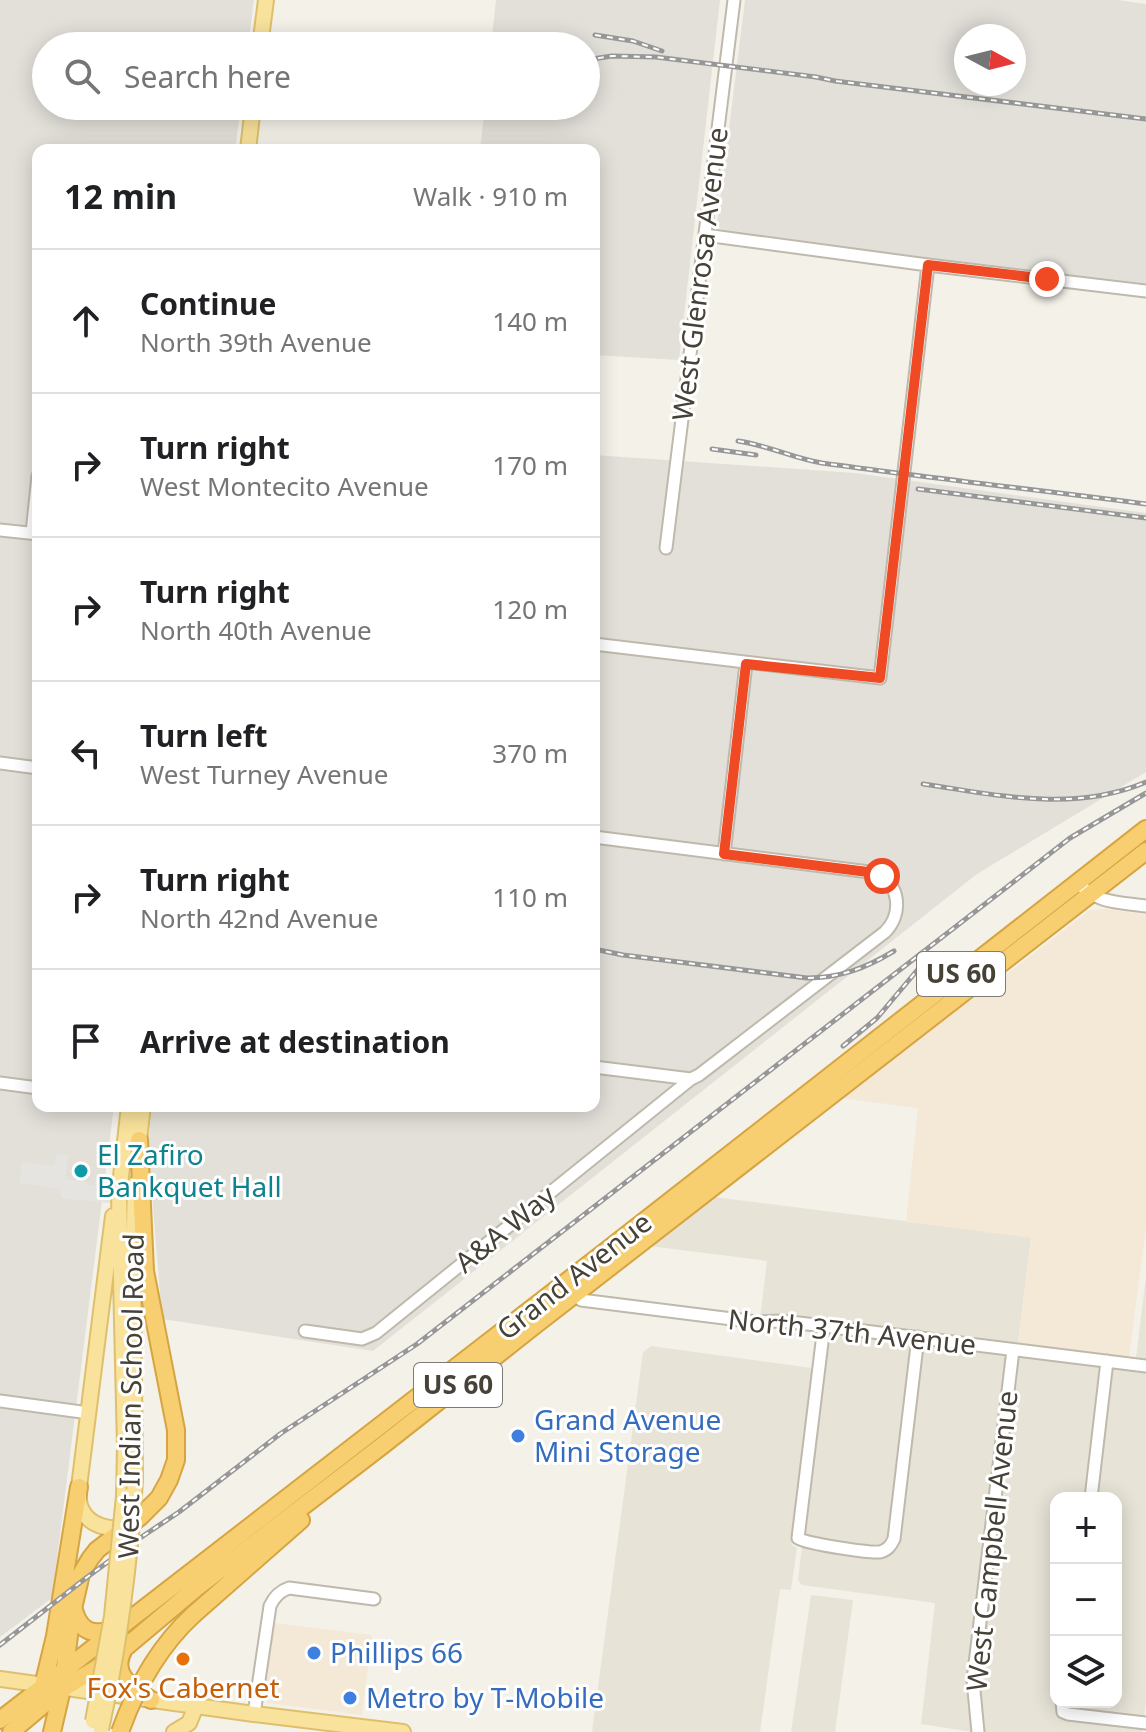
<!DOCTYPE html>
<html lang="en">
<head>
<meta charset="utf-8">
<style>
	:root { --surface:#fff; --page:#f2f2f2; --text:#202124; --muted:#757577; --line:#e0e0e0 }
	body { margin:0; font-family:"Noto Sans",sans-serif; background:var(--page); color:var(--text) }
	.controls { position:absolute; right:24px; bottom:24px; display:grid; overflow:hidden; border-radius:16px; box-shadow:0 4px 20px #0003 }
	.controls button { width:72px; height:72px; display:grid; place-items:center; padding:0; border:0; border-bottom:2px solid var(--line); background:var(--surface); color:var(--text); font:40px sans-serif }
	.compass { position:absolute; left:954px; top:24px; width:72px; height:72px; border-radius:50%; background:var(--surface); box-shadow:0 4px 20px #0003; rotate:97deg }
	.stop { position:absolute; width:24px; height:24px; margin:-18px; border:6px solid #f04a24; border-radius:50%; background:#fff }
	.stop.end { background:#f04a24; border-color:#fff; box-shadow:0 2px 8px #0008 }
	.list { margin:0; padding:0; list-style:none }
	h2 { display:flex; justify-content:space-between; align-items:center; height:104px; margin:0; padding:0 32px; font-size:34px }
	h2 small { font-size:26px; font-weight:400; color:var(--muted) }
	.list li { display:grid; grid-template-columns:52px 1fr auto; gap:24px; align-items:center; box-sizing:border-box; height:144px; padding:0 32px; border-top:2px solid var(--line) }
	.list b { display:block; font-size:30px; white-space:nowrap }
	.list p { margin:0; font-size:26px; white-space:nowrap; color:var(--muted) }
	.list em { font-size:26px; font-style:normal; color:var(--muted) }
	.icon { flex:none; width:44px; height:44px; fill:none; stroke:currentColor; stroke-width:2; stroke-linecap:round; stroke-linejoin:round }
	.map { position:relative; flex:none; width:1146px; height:1732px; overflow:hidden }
	.search { position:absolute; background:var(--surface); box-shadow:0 4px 20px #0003; left:32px; top:32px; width:568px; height:88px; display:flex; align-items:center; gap:20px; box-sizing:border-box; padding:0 28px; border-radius:44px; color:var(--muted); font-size:30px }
	.panel { position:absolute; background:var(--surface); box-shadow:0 4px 20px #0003; left:32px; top:144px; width:568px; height:968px; border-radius:16px }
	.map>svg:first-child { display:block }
</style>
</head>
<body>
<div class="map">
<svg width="1146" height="1732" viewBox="0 0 1146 1732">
	<rect width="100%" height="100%" fill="#f4f1e9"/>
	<path fill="#e7e3d7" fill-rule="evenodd" d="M714 1197 1031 1237 1018 1343 760 1318 767 1261 650 1246Z
		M1146 1276V1359L1136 1358Z
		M827 1332 1146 1373V1703L1142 1732H973L921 1724 935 1603 802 1585 798 1580ZM1056 1498H1116V1702H1056Z
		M651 1346 812 1368 791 1541 792 1545 797 1548 791 1590 780 1589 760 1732H592L643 1352Z
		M811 1595 853 1600 835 1732H791Z"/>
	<path fill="#f4e8d6" d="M1107 909 1146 915V1227L1129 1357 1018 1343 1031 1238 906 1222 918 1108 840 1098 981 987 1010 972 1090 910Z
		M274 1623 372 1635 362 1715 268 1703 264 1700Z"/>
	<path fill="#e3e0da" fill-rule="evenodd" d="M0 0H254L248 46H46V106H241L235 150H38V1106H114L52 1598 0 1637Z
		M496 0H720L679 360 594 355V150H480L485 106H586V46H491Z
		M745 0H1118L1146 4V285L896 254 721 229 717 225ZM1014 36V84H966V36Z
		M594 455 855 473 1146 513V772L977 874 373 1351 162 1319 148 1145 152 1106H594Z"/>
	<path fill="#e5e4e0" d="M56 1154 68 1155 65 1179 86 1182V1185L94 1186 97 1174 113 1176 110 1203 61 1198V1189L20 1183 22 1162 54 1166Z"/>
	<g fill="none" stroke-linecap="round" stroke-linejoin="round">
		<g stroke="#bfb9ac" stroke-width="15">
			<path id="minor" d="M705 235 928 265 1146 291
				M0 530 38 534
				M32 533 38 476
				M666 548 734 0
				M594 644 880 678 928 265
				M0 763 38 768
				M724 854 746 664
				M1078 883C1098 904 1119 902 1146 906
				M594 1067 691 1079
				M0 1083 38 1088
				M570 1290 581 1300 756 1322 782 1321 824 1326 1146 1366
				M824 1326 798 1538C807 1544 869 1553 880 1552 888 1550 891 1545 894 1539L918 1337
				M305 1331 362 1339 376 1333 691 1079 699 1075 885 932C903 914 900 884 877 873L594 837
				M0 1401 89 1413
				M1091 1498 1107 1361
				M1062 1702 1063 1712 1068 1714 1146 1723
				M254 1714 270 1606C274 1597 280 1591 289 1588L374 1599
				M978 1732 973 1680 1013 1350"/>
		</g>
		<g stroke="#dec06c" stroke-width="18">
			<path id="major" d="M260 46 266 0
				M248 150 253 106
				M138 1148 143 1106
				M135 1184 133 1274 135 1480
				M113 1216 79 1487C79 1494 78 1502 81 1508 88 1526 112 1532 129 1526
				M124 1496 125 1447 119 1194 129 1106
				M0 1679 254 1714 403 1732
				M174 1732 189 1723 196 1706"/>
		</g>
		<g stroke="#d6a440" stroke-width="20">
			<path id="highway" d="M73 1606C78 1630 92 1638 114 1628
				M194 1614 301 1520
				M124 1649C109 1674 132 1687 151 1700
				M44 1690 43 1686 55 1636 79 1487
				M0 1720 601 1255 1146 829
				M11 1732 62 1689 97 1668 127 1646 195 1589 383 1445 534 1326 1146 851
				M52 1732 62 1689 72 1613 81 1574 90 1559 97 1550 140 1517 159 1498 169 1480 176 1460V1430L145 1271 139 1140"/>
		</g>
		<use href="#minor" stroke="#fff" stroke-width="11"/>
		<use href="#major" stroke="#f9e29c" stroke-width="14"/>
		<use href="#highway" stroke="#f7cf71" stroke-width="16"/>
		<g stroke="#979797" stroke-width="5">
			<path id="rail" d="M595 35 633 41 662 51
				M586 60 612 56 656 57 816 77 835 81 1146 119
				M738 441C767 445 793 458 822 463 930 478 1038 490 1146 504
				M712 449 756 455
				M918 489 1146 518
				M923 784C998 795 1073 813 1146 782
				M594 949 623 955 807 978C840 978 866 968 894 951
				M843 1046 877 1018 930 955
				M0 1645 86 1578 143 1536 179 1512 280 1434 417 1344 1070 838 1146 793"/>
		</g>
		<use href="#rail" stroke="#fff" stroke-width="2" stroke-dasharray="6" stroke-linecap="butt"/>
		<g stroke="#dec06c" stroke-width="18" stroke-linecap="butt">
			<path id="major-bridge" d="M93 1721 112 1616 124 1496
				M101 1729C119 1647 130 1564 135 1480"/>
		</g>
		<g stroke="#d6a440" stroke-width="20" stroke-linecap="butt">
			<path id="highway-bridge" d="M120 1732C136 1687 158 1647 194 1614"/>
		</g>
		<use href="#major-bridge" stroke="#f9e29c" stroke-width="14"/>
		<use href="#highway-bridge" stroke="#f7cf71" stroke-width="16"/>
	</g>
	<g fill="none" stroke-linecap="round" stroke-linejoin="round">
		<path stroke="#f04a24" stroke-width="10" d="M882 876 868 872 724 854 746 664 880 678 928 265 1047 279"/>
	</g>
	<circle fill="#0f9aa8" stroke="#fff" stroke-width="3" cx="81" cy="1171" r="8"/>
	<g fill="#3f7fe0" stroke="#fff" stroke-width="3">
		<circle cx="518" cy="1436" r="8"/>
		<circle cx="314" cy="1653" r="8"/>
		<circle cx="350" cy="1698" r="8"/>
	</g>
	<circle fill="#e8710a" stroke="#fff" stroke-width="3" cx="183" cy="1659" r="8"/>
	<g text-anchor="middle" stroke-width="6" stroke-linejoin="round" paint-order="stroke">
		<g fill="#fff" stroke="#7e7b74" stroke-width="2">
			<rect x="917" y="952" width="88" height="44" rx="6"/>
			<rect x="414" y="1363" width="88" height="44" rx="6"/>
		</g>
		<g font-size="26" font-weight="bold" fill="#474238">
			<text x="961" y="983">US 60</text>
			<text x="458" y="1394">US 60</text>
		</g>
		<g font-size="28" fill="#474238" stroke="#fff">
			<text transform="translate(700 274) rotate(-83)" y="10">West Glenrosa Avenue</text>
			<text transform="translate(505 1229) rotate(-39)" y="10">A&amp;A Way</text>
			<text transform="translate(574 1276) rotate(-38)" y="10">Grand Avenue</text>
			<text transform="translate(852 1332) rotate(6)" y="10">North 37th Avenue</text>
			<text transform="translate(131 1396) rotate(-89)" y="10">West Indian School Road</text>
			<text transform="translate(992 1541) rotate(-84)" y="10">West Campbell Avenue</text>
		</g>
		<g font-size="28" fill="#0d838f" stroke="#fff" text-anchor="start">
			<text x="97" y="1165">El Zafiro<tspan x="97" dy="32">Bankquet Hall</tspan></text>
		</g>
		<g font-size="28" fill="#366cbe" stroke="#fff" text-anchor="start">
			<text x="534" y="1430">Grand Avenue<tspan x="534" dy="32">Mini Storage</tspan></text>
			<text x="330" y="1663">Phillips 66</text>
			<text x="366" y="1708">Metro by T-Mobile</text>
		</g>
		<g font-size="28" fill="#c56008" stroke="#fff">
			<text x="183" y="1698">Fox's Cabernet</text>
		</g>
	</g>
</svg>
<div class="controls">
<button>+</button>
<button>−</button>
<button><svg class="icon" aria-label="layers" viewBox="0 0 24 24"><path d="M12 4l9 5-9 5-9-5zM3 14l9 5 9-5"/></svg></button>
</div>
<svg class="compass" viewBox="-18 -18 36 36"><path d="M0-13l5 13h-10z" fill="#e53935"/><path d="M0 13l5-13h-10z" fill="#757577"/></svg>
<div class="stop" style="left:882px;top:876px"></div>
<div class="stop end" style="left:1047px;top:279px"></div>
<div class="search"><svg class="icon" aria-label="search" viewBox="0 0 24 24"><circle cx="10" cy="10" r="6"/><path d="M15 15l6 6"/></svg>Search here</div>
<section class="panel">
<h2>12 min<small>Walk · 910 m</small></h2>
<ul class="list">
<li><svg class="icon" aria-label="ahead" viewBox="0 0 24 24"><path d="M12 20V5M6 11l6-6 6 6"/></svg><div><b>Continue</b><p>North 39th Avenue</p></div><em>140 m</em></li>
<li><svg class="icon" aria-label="right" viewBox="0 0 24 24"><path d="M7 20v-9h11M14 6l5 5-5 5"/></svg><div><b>Turn right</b><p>West Montecito Avenue</p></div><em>170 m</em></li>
<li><svg class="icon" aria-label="right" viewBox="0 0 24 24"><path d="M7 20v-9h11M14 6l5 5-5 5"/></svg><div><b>Turn right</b><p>North 40th Avenue</p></div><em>120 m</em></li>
<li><svg class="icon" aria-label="left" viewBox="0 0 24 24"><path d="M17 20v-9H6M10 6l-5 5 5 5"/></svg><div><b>Turn left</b><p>West Turney Avenue</p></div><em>370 m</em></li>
<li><svg class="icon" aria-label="right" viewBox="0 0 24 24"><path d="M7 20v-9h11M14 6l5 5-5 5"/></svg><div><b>Turn right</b><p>North 42nd Avenue</p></div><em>110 m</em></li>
<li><svg class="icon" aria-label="arrive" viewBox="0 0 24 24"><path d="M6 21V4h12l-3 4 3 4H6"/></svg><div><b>Arrive at destination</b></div></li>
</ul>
</section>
</div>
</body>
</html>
